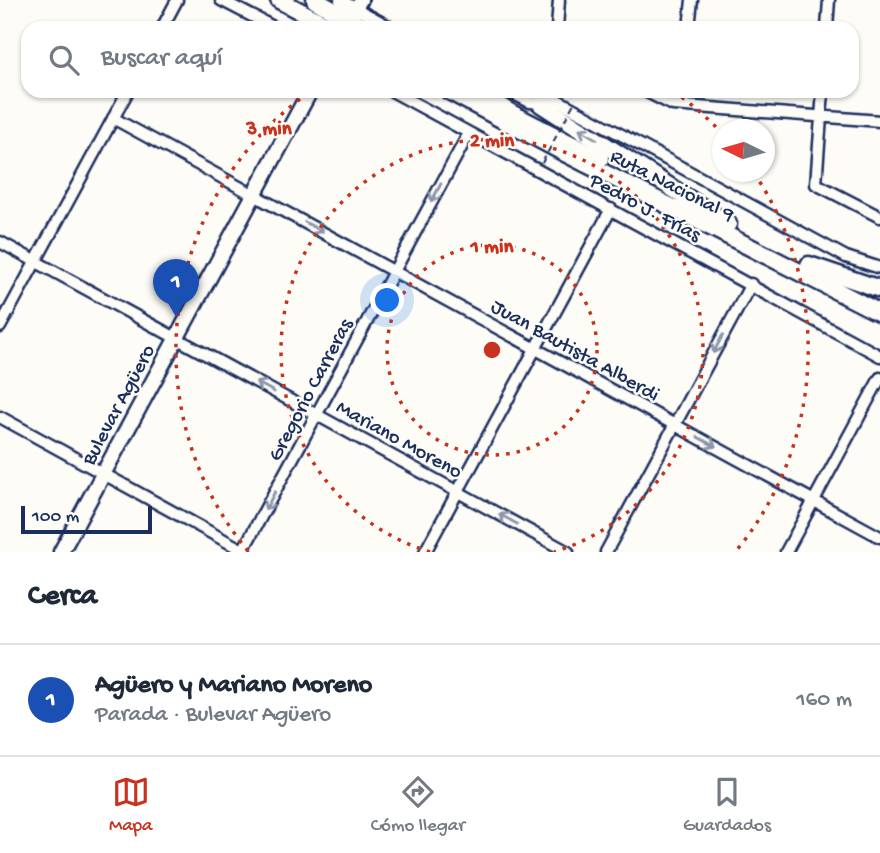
<!DOCTYPE html>
<html lang="es">
<head>
<meta charset="utf-8">
<style>
	:root { --surface:#fff; --page:#f2f2f3; --text:#1f2937; --muted:#747a83; --line:#e0e1e3; --accent:#c8321e }
	body { margin:0; font-family:"Gochi Hand",sans-serif; background:var(--page); color:var(--text) }
	.compass { position:absolute; left:712px; top:119px; width:63px; height:63px; border-radius:50%; background:var(--surface); box-shadow:0 2px 5px #0004; rotate:275deg }
	.scale { position:absolute; left:21px; bottom:18px; width:131px; box-sizing:border-box; padding-left:7px; border:4px solid #1b2f5e; border-top:0; font-size:19px; line-height:24px; white-space:nowrap; color:#1b2f5e; -webkit-text-stroke:5px #fdfcf7; paint-order:stroke }
	.you { position:absolute; left:388px; top:301px; width:24px; height:24px; margin:-18px; border:5px solid #fff; border-radius:50%; background:#1a73e8; box-shadow:0 0 0 10px #1a73e833 }
	.badge { display:grid; place-items:center; width:46px; height:46px; border-radius:50%; background:var(--accent); color:#fff; font-size:23px; font-weight:700 }
	.pin { position:absolute; translate:-50% -58px; filter:drop-shadow(0 2px 4px #0008) }
	.pin::after { content:''; position:absolute; top:37px; width:24px; height:21px; background:inherit; clip-path:polygon(0 0,100% 0,50% 100%) }
	.list { margin:0; padding:0; list-style:none }
	h2 { display:flex; justify-content:space-between; align-items:center; height:91px; margin:0; padding:0 28px; font-size:30px }
	h2 small { font-size:23px; font-weight:400; color:var(--muted) }
	.list li { display:grid; grid-template-columns:46px 1fr auto; gap:21px; align-items:center; box-sizing:border-box; height:112px; padding:0 28px; border-top:2px solid var(--line) }
	.list b { display:block; font-size:26px; white-space:nowrap }
	.list p { margin:0; font-size:23px; white-space:nowrap; color:var(--muted) }
	.list em { font-size:23px; font-style:normal; color:var(--muted) }
	.icon { flex:none; width:38px; height:38px; fill:none; stroke:currentColor; stroke-width:2; stroke-linecap:round; stroke-linejoin:round }
	.map { position:relative; flex:none; width:880px; height:552px; overflow:hidden }
	.search { position:absolute; background:var(--surface); box-shadow:0 2px 5px #0004; left:21px; right:21px; top:21px; height:77px; display:flex; align-items:center; gap:18px; box-sizing:border-box; padding:0 24px; border-radius:21px; color:var(--muted); font-size:26px }
	.sheet { height:203px; background:var(--surface) }
	nav { display:flex; justify-content:space-around; align-items:center; box-sizing:border-box; height:98px; border-top:2px solid var(--line); background:var(--surface); font-size:19px; color:var(--muted) }
	nav a { display:grid; justify-items:center; gap:4px }
	nav .on { color:var(--accent) }
	.map>svg:first-child { display:block }
</style>
</head>
<body>
<div class="map">
<svg width="880" height="552" viewBox="0 0 880 552">
	<rect width="100%" height="100%" fill="#fdfcf7"/>
	<filter id="ink" filterUnits="userSpaceOnUse"><feTurbulence type="fractalNoise" baseFrequency=".0143" numOctaves="2"/><feDisplacementMap in="SourceGraphic" scale="14" xChannelSelector="R" yChannelSelector="G"/><feConvolveMatrix kernelMatrix="1 2 1 2 8 2 1 2 1" color-interpolation-filters="sRGB"/></filter>
	<g filter="url(#ink)">
		<g fill="none" stroke-linecap="round" stroke-linejoin="round">
			<g stroke="#1b2f5e" stroke-width="15">
				<path id="minor" d="M221 0 275 28
					M340 0 392 28
					M162 28 177 0
					M557 28 559 0
					M689 28 692 0
					M827 28 829 0
					M392 91 880 356
					M508 91 530 102 543 103
					M645 91 673 105 880 121
					M823 91 816 184 880 217
					M550 96 846 257 880 268
					M683 105 684 91
					M113 118 880 537
					M0 242 568 552
					M0 327 128 91
					M0 417 246 552
					M242 552 469 133
					M425 552 611 209
					M606 552 751 284
					M786 552 880 378"/>
			</g>
			<g stroke="#1b2f5e" stroke-width="18">
				<path id="tertiary" d="M349 20 361 0"/>
			</g>
			<g stroke="#1b2f5e" stroke-width="19">
				<path id="secondary" d="M61 552 310 91"/>
			</g>
			<g stroke="#1b2f5e" stroke-width="21">
				<path id="trunk" d="M279 0 332 28
					M315 0 364 28
					M449 91 561 151 880 313
					M476 91 511 113 600 159
					M541 104 728 224
					M809 265 880 289"/>
			</g>
			<use href="#minor" stroke="#fdfcf7" stroke-width="10"/>
			<use href="#tertiary" stroke="#fdfcf7" stroke-width="12"/>
			<use href="#secondary" stroke="#fdfcf7" stroke-width="14"/>
			<use href="#trunk" stroke="#fdfcf7" stroke-width="16"/>
			<path stroke="#1b2f5e" stroke-width="2" stroke-dasharray="7 5" stroke-linecap="butt" d="M542 163 574 103"/>
		</g>
		<defs><path id="oneway-shaft" d="M-6 0H5M1.5-3L5.5 0L1.5 3" fill="none" stroke-width="1.6" stroke-linecap="round" stroke-linejoin="round" transform="scale(1.75)"/></defs>
		<g stroke="#8c96aa">
			<use href="#oneway-shaft" transform="translate(588 134) rotate(-149)"/>
			<use href="#oneway-shaft" transform="translate(436 193) rotate(118)"/>
			<use href="#oneway-shaft" transform="translate(314 227) rotate(29)"/>
			<use href="#oneway-shaft" transform="translate(718 344) rotate(118)"/>
			<use href="#oneway-shaft" transform="translate(265 387) rotate(-151)"/>
			<use href="#oneway-shaft" transform="translate(707 442) rotate(29)"/>
			<use href="#oneway-shaft" transform="translate(270 501) rotate(118)"/>
			<use href="#oneway-shaft" transform="translate(508 519) rotate(-151)"/>
		</g>
	</g>
	<g fill="none" stroke="#c8321e" stroke-width="3.5" stroke-dasharray="3.5 7">
		<circle cx="492" cy="350" r="105"/>
		<path d="M430 552A211 211 0 1 1 554 552"/>
		<path d="M248 551A316 316 0 0 1 311 91M673 91A316 316 0 0 1 721 132M754 173A316 316 0 0 1 736 551"/>
	</g>
	<g text-anchor="middle" stroke-width="5" stroke-linejoin="round" paint-order="stroke">
		<g font-size="21" fill="#1b2f5e" stroke="#fdfcf7">
			<text transform="translate(673 184) rotate(27)" y="7">Ruta Nacional 9</text>
			<text transform="translate(646 206) rotate(28)" y="7">Pedro J. Frías</text>
			<text transform="translate(576 349) rotate(29)" y="7">Juan Bautista Alberdi</text>
			<text transform="translate(309 389) rotate(-62)" y="7">Gregorio Carreras</text>
			<text transform="translate(117 404) rotate(-62)" y="7">Bulevar Agüero</text>
			<text transform="translate(400 438) rotate(29)" y="7">Mariano Moreno</text>
		</g>
	</g>
	<circle cx="492" cy="350" r="10" fill="#c8321e" stroke="#fdfcf7" stroke-width="3.5"/>
	<g font-size="21" text-anchor="middle" font-weight="bold" fill="#c8321e" stroke="#fdfcf7" stroke-width="5" stroke-linejoin="round" paint-order="stroke">
		<text x="269" y="134">3 min</text>
		<text x="492" y="146">2 min</text>
		<text x="492" y="252">1 min</text>
	</g>
</svg>
<svg class="compass" viewBox="-18 -18 36 36"><path d="M0-13l5 13h-10z" fill="#e53935"/><path d="M0 13l5-13h-10z" fill="#747a83"/></svg>
<div class="scale">100 m</div>
<div class="you"></div>
<div class="pin badge" style="left:176px;top:317px;background:#1a4fb4">1</div>
<div class="search"><svg class="icon" aria-label="search" viewBox="0 0 24 24"><circle cx="10" cy="10" r="6"/><path d="M15 15l6 6"/></svg>Buscar aquí</div>
</div>
<section class="sheet">
<h2>Cerca<small></small></h2>
<ul class="list">
<li><span class="badge" style="background:#1a4fb4">1</span><div><b>Agüero y Mariano Moreno</b><p>Parada · Bulevar Agüero</p></div><em>160 m</em></li>
</ul>
</section>
<nav>
<a class="on"><svg class="icon" aria-label="map" viewBox="0 0 24 24"><path d="M3 6l6-2 6 2 6-2v14l-6 2-6-2-6 2zM9 4v14M15 6v14"/></svg>Mapa</a>
<a><svg class="icon" aria-label="directions" viewBox="0 0 24 24"><path d="M12 3l9 9-9 9-9-9zM9 14v-3h6M13 9l2 2-2 2"/></svg>Cómo llegar</a>
<a><svg class="icon" aria-label="saved" viewBox="0 0 24 24"><path d="M7 4h10v16l-5-4-5 4z"/></svg>Guardados</a>
</nav>
</body>
</html>
